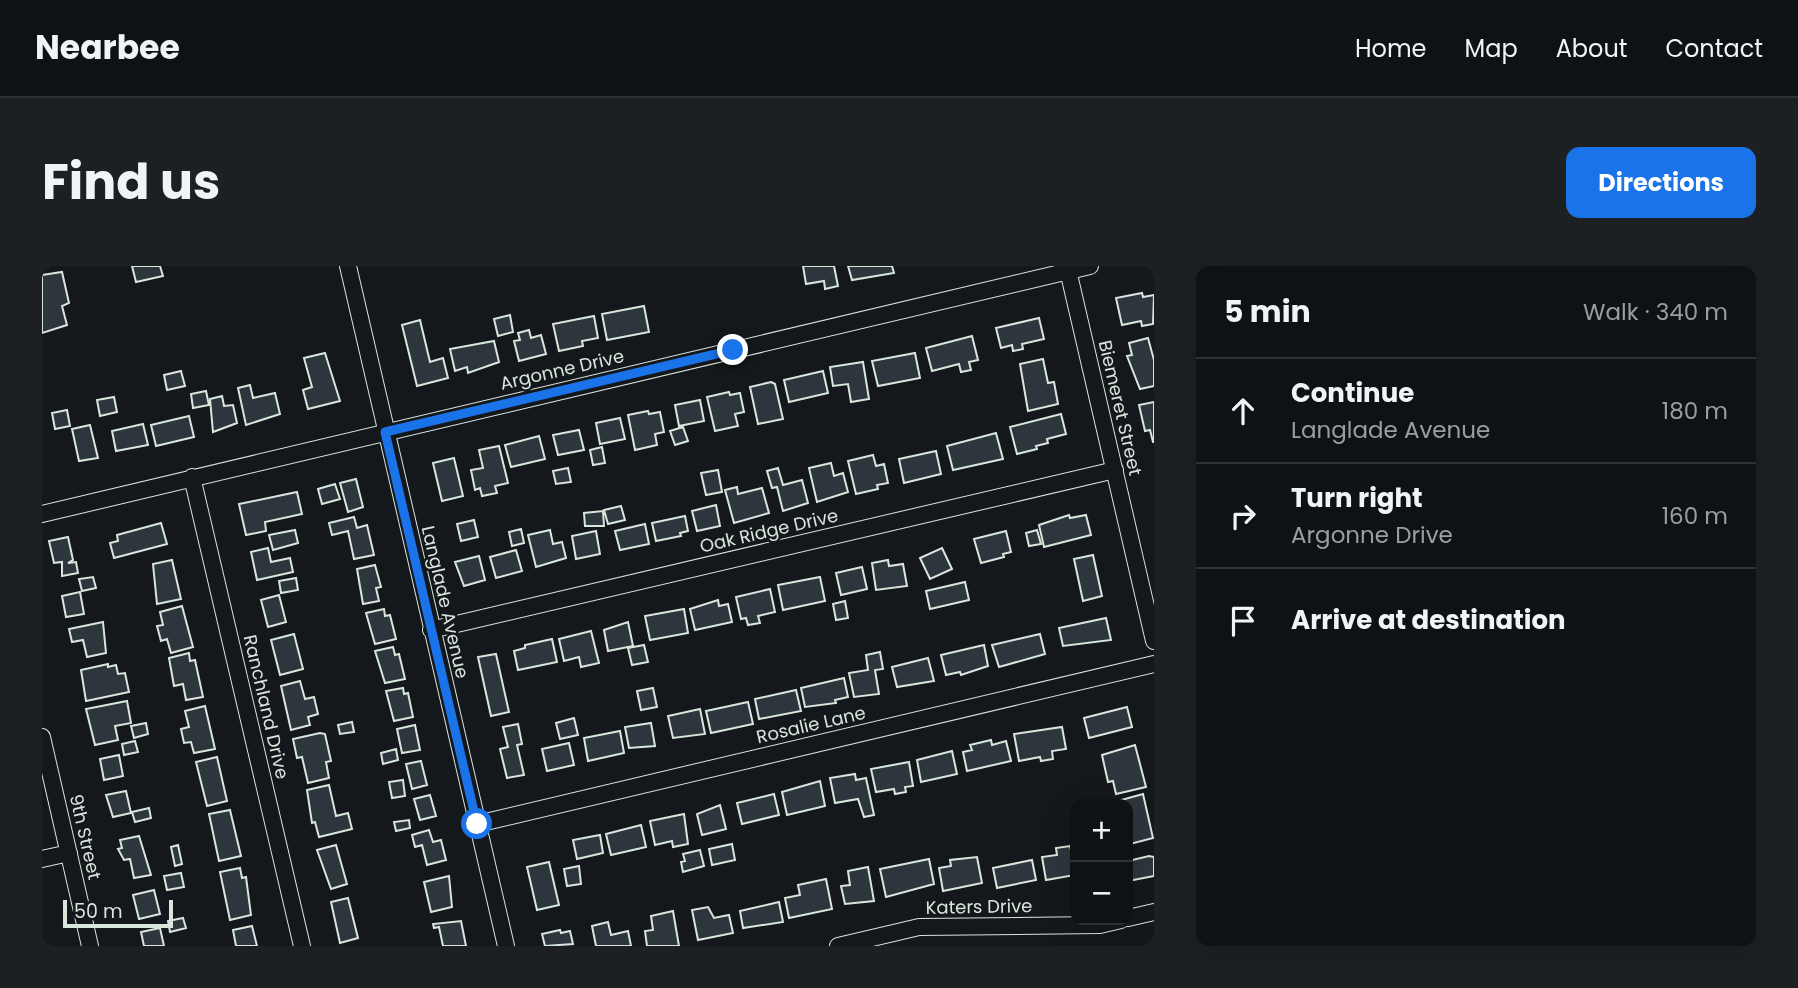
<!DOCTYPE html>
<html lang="en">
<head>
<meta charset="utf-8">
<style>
	:root { --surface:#0f1215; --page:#1d2022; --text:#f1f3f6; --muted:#9b9ea0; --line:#2f3234; --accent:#1a73e8 }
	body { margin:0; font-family:Poppins,sans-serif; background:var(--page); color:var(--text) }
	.controls { position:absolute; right:21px; bottom:21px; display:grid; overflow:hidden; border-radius:14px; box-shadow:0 7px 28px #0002 }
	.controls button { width:63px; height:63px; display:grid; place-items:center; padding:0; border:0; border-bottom:2px solid var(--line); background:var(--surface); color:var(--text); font:35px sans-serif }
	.scale { position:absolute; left:21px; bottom:18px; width:110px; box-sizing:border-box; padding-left:7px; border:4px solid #d8e6dc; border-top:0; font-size:19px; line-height:24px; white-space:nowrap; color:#d8e6dc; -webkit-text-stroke:5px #14181c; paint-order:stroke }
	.stop { position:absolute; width:21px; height:21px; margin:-16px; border:5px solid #1a73e8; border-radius:50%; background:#fff }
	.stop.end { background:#1a73e8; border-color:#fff; box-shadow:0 2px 7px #0008 }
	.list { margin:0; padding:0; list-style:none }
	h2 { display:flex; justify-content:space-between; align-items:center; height:91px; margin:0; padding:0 28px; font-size:30px }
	h2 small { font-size:23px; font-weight:400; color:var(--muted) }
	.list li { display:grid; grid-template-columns:46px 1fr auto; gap:21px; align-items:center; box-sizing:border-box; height:105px; padding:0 28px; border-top:2px solid var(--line) }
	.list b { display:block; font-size:26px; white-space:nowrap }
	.list p { margin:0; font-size:23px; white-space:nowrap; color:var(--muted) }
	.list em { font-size:23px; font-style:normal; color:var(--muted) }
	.icon { flex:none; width:38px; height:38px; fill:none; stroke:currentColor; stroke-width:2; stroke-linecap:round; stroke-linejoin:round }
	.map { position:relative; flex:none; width:1112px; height:680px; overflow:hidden; border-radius:14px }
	header { display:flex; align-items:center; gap:42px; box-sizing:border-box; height:98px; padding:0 35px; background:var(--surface); border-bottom:2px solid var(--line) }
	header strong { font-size:33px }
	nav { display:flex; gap:38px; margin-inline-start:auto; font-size:24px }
	.intro { display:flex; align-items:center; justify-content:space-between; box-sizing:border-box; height:168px; padding:0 42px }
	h1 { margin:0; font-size:49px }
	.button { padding:18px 32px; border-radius:14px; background:var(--accent); color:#fff; font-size:24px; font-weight:700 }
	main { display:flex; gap:42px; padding:0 42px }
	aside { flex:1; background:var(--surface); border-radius:14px; box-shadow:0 7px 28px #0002 }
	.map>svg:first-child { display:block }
</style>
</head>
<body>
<header>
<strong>Nearbee</strong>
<nav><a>Home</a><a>Map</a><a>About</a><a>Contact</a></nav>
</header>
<div class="intro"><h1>Find us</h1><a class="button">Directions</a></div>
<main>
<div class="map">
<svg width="1112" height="680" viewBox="0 0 1112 680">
	<rect width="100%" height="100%" fill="#14181c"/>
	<path fill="#2c363c" stroke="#d8e6dc" stroke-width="2" d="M90 0H118L121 10 94 16Z
		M761 0H792L796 20 783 23 782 15 764 18Z
		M806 0H850L852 7 810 14Z
		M20 6 27 37 20 40 25 59 0 67V9Z
		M1100 27 1101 31 1112 29 1111 58 1100 60 1099 55 1080 59 1074 32Z
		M602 40 607 66 565 74 560 48Z
		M468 49 471 66 456 70 452 53Z
		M552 50 556 72 540 75 541 80 517 85 511 58Z
		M997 52 1002 73 980 78 981 83 971 85 970 79 959 82 954 62Z
		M378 54 388 96 401 92 406 112 375 120 360 59Z
		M487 64 489 72 499 69 504 88 477 95 472 75 478 74 476 67Z
		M930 70 936 94 927 96 929 104 919 106 917 98 890 105 884 82Z
		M1106 72 1112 94V120L1098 123 1085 90 1090 89 1087 77Z
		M452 75 457 96 426 107 425 101 413 105 408 83Z
		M283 87 298 135 266 143 261 124 270 121 262 92Z
		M873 87 878 112 836 120 830 95Z
		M1001 93 1006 117 1012 116 1016 138 986 145 978 98Z
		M821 96 827 133 809 136 806 118 791 120 788 101Z
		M139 105 143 120 125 124 122 109Z
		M781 105 786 127 747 136 742 114Z
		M729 116 733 118 741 153 716 158 708 121Z
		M208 119 211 132 233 127 238 148 204 159 196 122Z
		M164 125 167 139 151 142 149 128Z
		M687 126 688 129 698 127 702 146 693 148 696 160 673 165 665 131Z
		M180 130 182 140 191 139 195 157 171 166 168 133Z
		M72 131 75 146 58 150 55 134Z
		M658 134 662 155 637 160 633 139Z
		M1112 136V176H1111L1108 164 1103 165 1097 139Z
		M25 144 28 160 13 163 10 147Z
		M606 145 607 148 618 146 622 166 613 168 615 179 593 184 586 149Z
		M1019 148 1024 168 1005 173 1006 177 994 180 995 183 975 188 968 161Z
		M147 150 152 171 114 180 109 159Z
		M578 152 583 173 558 178 554 157Z
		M101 158 106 179 74 185 70 165Z
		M48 159 56 192 37 195 30 163Z
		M641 161 646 175 633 179 628 165Z
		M537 164 542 184 516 189 511 169Z
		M954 167 961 193 911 204 905 180Z
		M497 170 503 193 469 201 463 179Z
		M457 180 466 217 453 220 455 227 440 230 438 222 433 224 429 204 441 202 437 184Z
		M560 181 563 197 551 199 548 184Z
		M894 185 899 208 862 217 857 193Z
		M831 189 834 200 842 198 846 217 835 219 836 223 814 228 806 195Z
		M412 192 421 230 400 235 391 197Z
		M789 197 792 210 801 207 806 226 775 236 767 202Z
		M526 202 529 216 514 218 511 205Z
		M736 202 741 219 760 214 766 237 741 245 735 221 730 222 725 205Z
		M676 204 680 226 664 229 659 207Z
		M314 213 321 241 306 246 298 217Z
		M293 218 298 233 280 238 276 223Z
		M695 221 696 228 720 222 727 247 692 257 683 224Z
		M255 226 260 248 223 256 224 265 204 269 197 238Z
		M674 239 678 260 655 265 650 245Z
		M579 240 583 254 566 258 562 244Z
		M561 245 562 260H543L542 247Z
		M1027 249 1028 252 1044 249 1049 269 1002 281 997 259Z
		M643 250 646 265 638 267 639 270 614 275 610 257Z
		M312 251 315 262 325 259 332 289 312 293 306 265 290 269 287 257Z
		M432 254 436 271 419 275 415 258Z
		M119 257 125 278 72 292 68 277 76 275 75 269Z
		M603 258 607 278 578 284 573 265Z
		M479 263 482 277 470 280 467 266Z
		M253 264 256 277 231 284 227 269Z
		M508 264 511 278 520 276 524 292 494 301 486 269Z
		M995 264 999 278 987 280 984 267Z
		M554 265 558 288 534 293 530 270Z
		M964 265 969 286 961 288 962 291 939 297 932 273Z
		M26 271 31 294 26 297 34 296 36 307 20 310V296L12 297 7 275Z
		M226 282 229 296 248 292 251 306 215 314 209 286Z
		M900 282 910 303 888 313 878 292Z
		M474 284 480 305 454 312 448 291Z
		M1051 289 1060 330 1041 335 1032 293Z
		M437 290 443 314 422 320 413 296Z
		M130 294 139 333 115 338 111 298Z
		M846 294 847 300 861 298 865 320 834 324 830 297Z
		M333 299 339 321 334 322 337 335 321 338 315 303Z
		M820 301 825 323 799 329 794 307Z
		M51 311 54 322 40 325 37 313Z
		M778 311 783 335 741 344 736 319Z
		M254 312 256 324 239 327 237 315Z
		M923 316 927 334 888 343 884 325Z
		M728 323 733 346 716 350 718 357 706 359 704 352 699 353 694 331Z
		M38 326 42 348 24 351 20 330Z
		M237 329 244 356 226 361 219 334Z
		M676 334 677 340 686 338 690 356 653 364 648 343Z
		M803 335 806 352 794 354 791 338Z
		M140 340 151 381 129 387 125 373 119 375 115 360 121 359 118 346Z
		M342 343 343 350 348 349 354 373 333 378 324 347Z
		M642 343 646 367 608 374 603 350Z
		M1064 352 1069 374 1021 380 1017 362Z
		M61 356 64 387 45 391 41 374 30 376 27 363Z
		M586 356 591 380 566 385 562 364Z
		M549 365 557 397 539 401 537 391 522 395 517 373Z
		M252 368 261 403 238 409 229 374Z
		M998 368 1003 388 957 401 950 379Z
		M510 373 515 396 476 404 472 385 483 382V379Z
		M602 379 606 396 590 399 586 382Z
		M942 379 946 400 919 409 918 406 904 409 899 389Z
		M351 381 353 389 357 388 363 413 343 417 333 385Z
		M838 386 841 403 833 404 837 428 812 431 807 407 826 404 824 389Z
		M147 387 148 395 153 394 161 431 144 434 141 418 132 420 127 392Z
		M454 388 467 446 449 450 436 391Z
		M886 392 892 415 855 421 850 401Z
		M66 398V401L74 399 76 408 83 407 87 426 44 435 39 404Z
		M802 412 806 431 793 434 794 437 763 441 759 422Z
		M258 415 263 433 272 431 276 448 266 451 268 459 249 464 239 420Z
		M361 422 362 428 366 427 371 451 352 455 344 425Z
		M611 422 615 441 599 444 595 425Z
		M754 424 759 445 717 453 713 433Z
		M85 435 89 457 73 460 76 474 53 479 44 443Z
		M706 436 711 458 669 467 664 445Z
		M163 440 173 483 152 487 149 476 142 477 139 463 147 461 143 445Z
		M1085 441 1090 461 1047 472 1042 452Z
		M658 443 663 468 631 472 626 450Z
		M532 452 536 469 518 473 514 457Z
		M310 456 312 466 298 468 296 459Z
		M104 457 106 468 92 472 89 460Z
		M609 457 613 480 587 482 583 461Z
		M476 458 480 478 475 479 482 509 465 512 458 483 466 481 461 461Z
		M373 459 378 484 360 487 355 463Z
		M1020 461 1024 483 1010 485 1011 493 999 495 998 491 977 495 972 468Z
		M578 465 582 487 546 495 542 472Z
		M278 467 283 468 289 495 284 496 287 512 266 517 260 491 255 492 251 473Z
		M949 474 950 479 964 475 969 495 925 505 921 486 930 484 928 479Z
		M93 475 96 486 82 489 80 478Z
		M527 477 532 499 505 505 500 483Z
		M1093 479 1104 521 1074 528 1071 515 1066 516 1060 489Z
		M354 483 356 494 341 498 339 487Z
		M910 485 915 508 879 516 875 494Z
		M77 489 81 510 62 514 58 493Z
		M175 491 185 535 165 540 154 496Z
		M379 495 385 519 370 523 364 498Z
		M867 496 871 520 863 521 864 526 853 528 852 523 834 526 829 503Z
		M813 508 814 514 824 512 832 549 822 551 816 533 793 537 788 512Z
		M361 514 363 530 350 532 347 516Z
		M778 515 783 540 745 549 740 526Z
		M287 519 294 550 306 547 310 563 277 571 273 556 270 557 265 524Z
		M84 525 89 547 71 551 64 529Z
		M732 528 737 549 700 558 695 537Z
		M1101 528 1111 572 1088 578 1086 538 1072 536Z
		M388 529 394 550 378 554 372 533Z
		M678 539 684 563 660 569 655 548Z
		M107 542 109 552 93 556 90 546Z
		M188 544 199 590 177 595 167 548Z
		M642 548 646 578 631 581 630 575 613 579 608 555Z
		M367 554 368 562 354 565 352 556Z
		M599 559 604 581 569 589 564 568Z
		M387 564 391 576 399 574 404 594 385 599 380 579 373 581 370 569Z
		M558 569 561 587 535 593 531 574Z
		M97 570 109 609 92 612 88 593 82 594 76 583 80 582 78 574Z
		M690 578 693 594 670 599 667 583Z
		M136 579 140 598 133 600 129 581Z
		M294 579 305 618 289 623 275 584Z
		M1028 580 1029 584 1033 583V609L1004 614 1000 591 1015 589 1014 582Z
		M658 584 662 600 641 606 639 596 643 595 641 588Z
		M1107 590 1112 591V610L1086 615V595Z
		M935 591 940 617 901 625 897 602 909 600 908 594Z
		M887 593 892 618 844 631 838 603Z
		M990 594 994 614 955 622 951 602Z
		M507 596 517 639 495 644 485 601Z
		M537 600 539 618 525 620 522 603Z
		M826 601 832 635 803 638 799 620 808 619 806 605Z
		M198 602 200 612 204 611 209 649 188 654 178 606Z
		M139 607 142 621 125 624 122 610Z
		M407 610 410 641 389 646 382 616Z
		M784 613 790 643 747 652 743 632 758 629 756 619Z
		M112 624 118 648 97 653 91 629Z
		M306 632 316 672 298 677 289 636Z
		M737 636 741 656 701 662 698 645Z
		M666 641 672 652 687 649 691 667 656 674 650 644Z
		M631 645 637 680H605L603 665 611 664 609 650Z
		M141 652 144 662 128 666 126 655Z
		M419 655 424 680H401L397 661 392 662 391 658Z
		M566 656 569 669 586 665 589 680H554L550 660Z
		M210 660 215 680H194L191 664Z
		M118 662 122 680H102L99 666Z
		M518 664 519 667 528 665 531 678 503 680 500 668Z"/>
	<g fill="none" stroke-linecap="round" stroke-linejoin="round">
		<g stroke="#d8e6dc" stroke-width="18">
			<path id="minor" d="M306 0 464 680
				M1025 0 1112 375
				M150 211 260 680
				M0 248 1048 0
				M389 364 1073 204
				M0 471 48 680
				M435 558 1112 398
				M0 593 27 587
				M1086 652 1112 646
				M796 680 877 661 1058 659 1079 654"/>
		</g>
		<use href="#minor" stroke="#14181c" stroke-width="16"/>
	</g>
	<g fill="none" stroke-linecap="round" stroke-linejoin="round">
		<path stroke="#1a73e8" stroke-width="9" d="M435 558 343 166 691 84"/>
	</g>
	<g text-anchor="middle" stroke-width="5" stroke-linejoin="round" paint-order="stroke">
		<g font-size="18" fill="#d8e6dc" stroke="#14181c">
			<text transform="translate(520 104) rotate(-13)" y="6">Argonne Drive</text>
			<text transform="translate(1078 142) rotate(77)" y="6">Biemeret Street</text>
			<text transform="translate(727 265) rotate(-13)" y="6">Oak Ridge Drive</text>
			<text transform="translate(403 336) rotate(77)" y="6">Langlade Avenue</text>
			<text transform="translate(224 441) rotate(77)" y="6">Ranchland Drive</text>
			<text transform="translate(769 459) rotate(-13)" y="6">Rosalie Lane</text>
			<text transform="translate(43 571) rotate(77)" y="6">9th Street</text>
			<text transform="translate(937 641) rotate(-1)" y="6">Katers Drive</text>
		</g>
	</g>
</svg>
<div class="controls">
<button>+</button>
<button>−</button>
</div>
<div class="scale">50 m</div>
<div class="stop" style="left:435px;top:558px"></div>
<div class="stop end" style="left:691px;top:84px"></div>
</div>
<aside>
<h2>5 min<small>Walk · 340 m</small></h2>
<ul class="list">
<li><svg class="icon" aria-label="ahead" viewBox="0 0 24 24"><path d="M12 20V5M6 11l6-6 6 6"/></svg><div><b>Continue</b><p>Langlade Avenue</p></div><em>180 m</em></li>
<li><svg class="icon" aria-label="right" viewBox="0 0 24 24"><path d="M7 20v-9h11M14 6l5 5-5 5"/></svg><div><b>Turn right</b><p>Argonne Drive</p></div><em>160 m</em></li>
<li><svg class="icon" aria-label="arrive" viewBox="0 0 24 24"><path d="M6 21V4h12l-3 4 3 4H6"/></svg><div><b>Arrive at destination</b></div></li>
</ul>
</aside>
</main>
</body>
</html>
